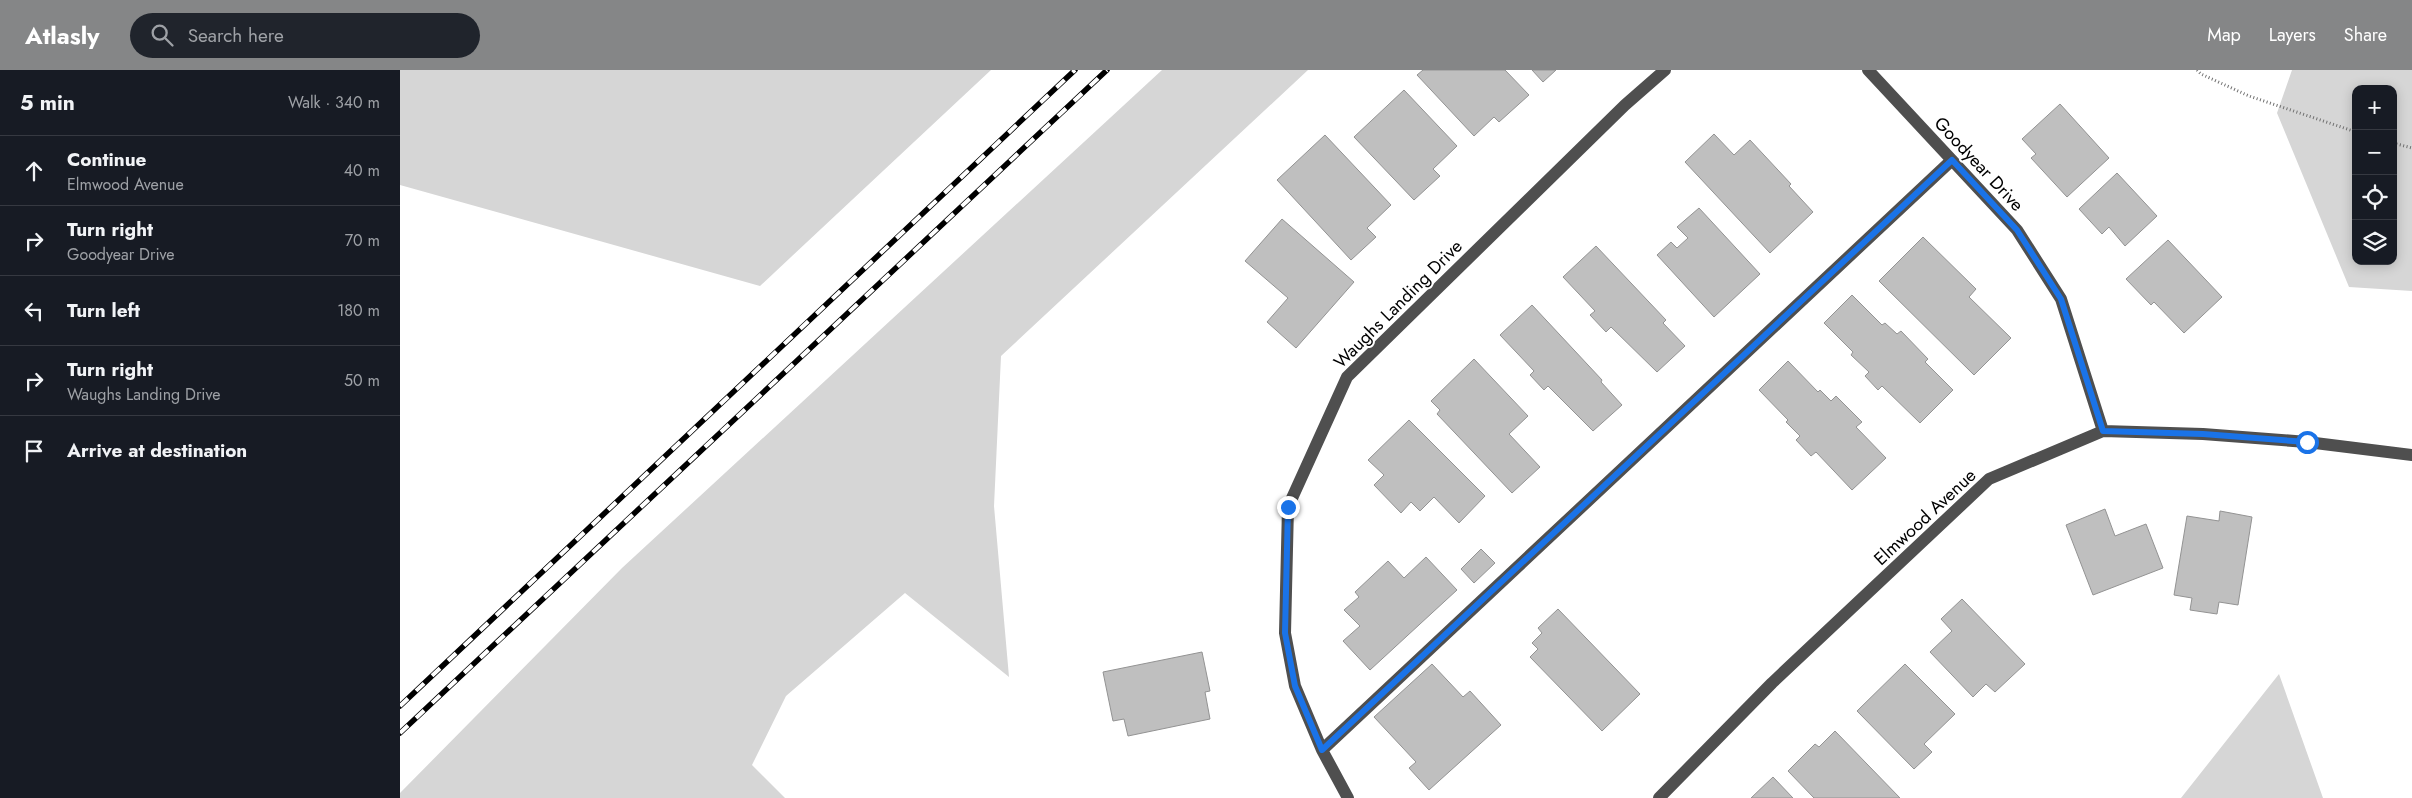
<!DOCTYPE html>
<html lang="en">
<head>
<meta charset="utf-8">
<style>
	:root { --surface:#171b24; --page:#20242c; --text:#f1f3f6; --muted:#9ea1a6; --line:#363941; --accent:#858687 }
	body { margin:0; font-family:Jost,sans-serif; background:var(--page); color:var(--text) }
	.controls { position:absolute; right:15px; top:15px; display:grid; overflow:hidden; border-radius:10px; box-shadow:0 2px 12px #0003 }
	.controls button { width:45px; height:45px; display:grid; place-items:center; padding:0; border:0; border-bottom:1px solid var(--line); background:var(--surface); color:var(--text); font:25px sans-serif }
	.stop { position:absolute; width:15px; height:15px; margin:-11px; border:4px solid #1a73e8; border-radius:50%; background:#fff }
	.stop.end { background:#1a73e8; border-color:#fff; box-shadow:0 1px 5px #0008 }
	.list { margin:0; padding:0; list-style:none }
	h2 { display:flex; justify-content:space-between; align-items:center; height:65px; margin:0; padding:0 20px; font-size:21px }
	h2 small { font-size:16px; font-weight:400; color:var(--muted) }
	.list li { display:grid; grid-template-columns:32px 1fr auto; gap:15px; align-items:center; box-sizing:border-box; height:70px; padding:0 20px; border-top:1px solid var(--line) }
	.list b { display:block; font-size:19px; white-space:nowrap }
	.list p { margin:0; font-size:16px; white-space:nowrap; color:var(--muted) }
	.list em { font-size:16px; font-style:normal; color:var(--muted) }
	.icon { flex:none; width:28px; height:28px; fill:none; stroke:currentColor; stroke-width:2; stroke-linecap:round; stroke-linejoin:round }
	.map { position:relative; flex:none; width:2012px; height:728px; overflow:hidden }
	header { display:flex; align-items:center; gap:30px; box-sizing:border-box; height:70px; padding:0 25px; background:var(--accent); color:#fff }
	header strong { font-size:24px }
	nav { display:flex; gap:28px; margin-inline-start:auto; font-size:18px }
	.search { width:350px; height:45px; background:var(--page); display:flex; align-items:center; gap:12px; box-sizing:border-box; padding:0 18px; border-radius:28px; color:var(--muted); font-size:19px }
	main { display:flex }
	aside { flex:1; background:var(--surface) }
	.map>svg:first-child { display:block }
</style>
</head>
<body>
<header>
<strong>Atlasly</strong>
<div class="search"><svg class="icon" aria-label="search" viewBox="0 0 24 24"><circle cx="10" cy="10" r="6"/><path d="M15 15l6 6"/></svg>Search here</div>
<nav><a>Map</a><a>Layers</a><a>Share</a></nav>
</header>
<main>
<aside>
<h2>5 min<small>Walk · 340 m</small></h2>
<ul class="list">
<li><svg class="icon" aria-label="ahead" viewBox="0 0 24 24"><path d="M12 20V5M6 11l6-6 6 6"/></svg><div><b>Continue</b><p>Elmwood Avenue</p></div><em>40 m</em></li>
<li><svg class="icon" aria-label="right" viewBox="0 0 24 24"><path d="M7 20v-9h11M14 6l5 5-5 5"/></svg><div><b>Turn right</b><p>Goodyear Drive</p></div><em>70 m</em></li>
<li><svg class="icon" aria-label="left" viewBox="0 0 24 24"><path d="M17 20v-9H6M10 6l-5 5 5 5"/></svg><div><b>Turn left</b></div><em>180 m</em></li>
<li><svg class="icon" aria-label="right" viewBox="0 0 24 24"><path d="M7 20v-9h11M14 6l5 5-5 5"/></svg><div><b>Turn right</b><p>Waughs Landing Drive</p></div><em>50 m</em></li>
<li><svg class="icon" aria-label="arrive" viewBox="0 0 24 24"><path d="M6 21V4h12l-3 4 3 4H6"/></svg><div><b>Arrive at destination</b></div></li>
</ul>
</aside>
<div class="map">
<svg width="2012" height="728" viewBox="0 0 2012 728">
	<rect width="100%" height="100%" fill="#fff"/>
	<path fill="#d6d6d6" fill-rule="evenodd" d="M0 0H591L360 216 0 115Z
		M762 0H908L601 286 594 436 609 607 505 523 386 626 352 695 385 728H0V723L222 498Z
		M1892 0H2012V221L1949 217 1877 43ZM1956 19H1993V191H1956Z
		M1879 604 1923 728H1781Z"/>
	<path fill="#bfbfbf" stroke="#939393" d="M1023 0H1105L1129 25 1099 52 1094 47 1074 66 1017 5Z
		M1132 0H1156L1143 12Z
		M1004 20 1057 76 1033 99 1040 106 1014 130 954 67Z
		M1660 34 1709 88 1667 127 1631 88 1636 84 1622 69Z
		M1314 64 1334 85 1350 70 1391 114 1389 116 1413 142 1370 183 1285 92Z
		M925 65 991 135 967 158 976 167 951 190 877 110Z
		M1717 103 1757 146 1725 176 1709 157 1702 164 1679 139Z
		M1299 138 1360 204 1314 247 1257 185 1271 172 1277 178 1288 168 1277 157Z
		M882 149 954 212 896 278 867 252 888 228 845 191Z
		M1523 167 1576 219 1569 227 1611 268 1574 305 1479 211Z
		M1768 170 1822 227 1784 263 1754 232 1751 235 1726 209Z
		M1196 176 1266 250 1263 253 1285 276 1257 302 1211 257 1206 262 1190 245 1195 241 1163 207Z
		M1452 225 1482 255 1485 253 1497 264 1501 261 1528 289 1525 292 1553 320 1520 353 1482 316 1478 320 1465 306 1469 302 1451 285 1453 282 1424 253Z
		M1132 235 1202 310 1201 312 1222 335 1193 361 1148 316 1144 320 1130 305 1134 301 1100 265Z
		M1074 289 1128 346 1109 364 1140 397 1112 423 1037 344 1040 340 1031 331Z
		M1388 291 1418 322 1420 320 1431 331 1436 326 1462 352 1456 357 1486 388 1452 420 1416 382 1411 386 1396 370 1400 366 1386 352 1388 350 1359 320Z
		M1009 350 1085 426 1059 453 1034 427 1020 441 1011 432 1001 443 974 415 984 405 968 390Z
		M1705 439 1715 466 1746 454 1763 498 1693 525 1666 455Z
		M1820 441 1852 447 1838 535 1819 532 1817 544 1790 540 1792 528 1774 525 1787 446 1819 451Z
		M1081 479 1095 493 1074 513 1061 499Z
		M1026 487 1057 520 970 600 943 571 960 556 944 540 959 527 955 522 988 491 1004 508Z
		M1562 529 1625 594 1595 622 1586 614 1573 627 1530 582 1552 561 1541 549Z
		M1158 539 1240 624 1202 661 1130 587 1138 579 1132 573 1142 563 1138 558Z
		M802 582 810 621 805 622 810 649 728 666 724 649 713 651 703 602Z
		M1032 594 1063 627 1070 621 1101 655 1029 720 1009 698 1016 692 974 647Z
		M1505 594 1555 644 1524 674 1532 682 1514 699 1457 641Z
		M1435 661 1500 728H1414L1388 701 1415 674 1419 677Z
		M1373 707 1393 728H1351Z"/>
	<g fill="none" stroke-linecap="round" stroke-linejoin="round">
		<path stroke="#717171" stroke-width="3" stroke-dasharray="1 2.5" stroke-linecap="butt" d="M1797 0 1801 4 1849 26 1956 62
			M1993 73 2012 78"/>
		<path stroke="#4f4f4f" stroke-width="12" d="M1468 0 1617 160 1661 229 1703 361
			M922 680 1552 90
			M948 728 922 680 895 616 885 563 888 437 947 307 1225 35 1265 0
			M1259 728 1372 613 1589 409 1703 361 1803 364 1907 372 2012 385"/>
		<g stroke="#000" stroke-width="5.5">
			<path id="rail" d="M0 636 675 0
				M0 663 707 0"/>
		</g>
		<use href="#rail" stroke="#fff" stroke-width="4" stroke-dasharray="11" stroke-linecap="butt"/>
	</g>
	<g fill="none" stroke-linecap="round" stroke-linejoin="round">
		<path stroke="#1a73e8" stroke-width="6" d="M888 437 885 563 895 616 922 680 1552 90 1617 160 1661 229 1703 361 1803 364 1907 372"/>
	</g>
	<g text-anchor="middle" stroke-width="4" stroke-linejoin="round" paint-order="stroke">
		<g font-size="18" fill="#000" stroke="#fff">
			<text transform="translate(1579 94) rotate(47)" y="6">Goodyear Drive</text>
			<text transform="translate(998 234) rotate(-45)" y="6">Waughs Landing Drive</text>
			<text transform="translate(1525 447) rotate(-43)" y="6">Elmwood Avenue</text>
		</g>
	</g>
</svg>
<div class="controls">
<button>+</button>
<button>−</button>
<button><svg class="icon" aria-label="locate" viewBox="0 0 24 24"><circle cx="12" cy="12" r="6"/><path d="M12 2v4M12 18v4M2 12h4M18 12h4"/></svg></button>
<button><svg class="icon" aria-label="layers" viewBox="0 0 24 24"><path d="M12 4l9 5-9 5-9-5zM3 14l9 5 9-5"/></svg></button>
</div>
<div class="stop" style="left:1907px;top:372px"></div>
<div class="stop end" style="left:888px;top:437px"></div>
</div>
</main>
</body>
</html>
